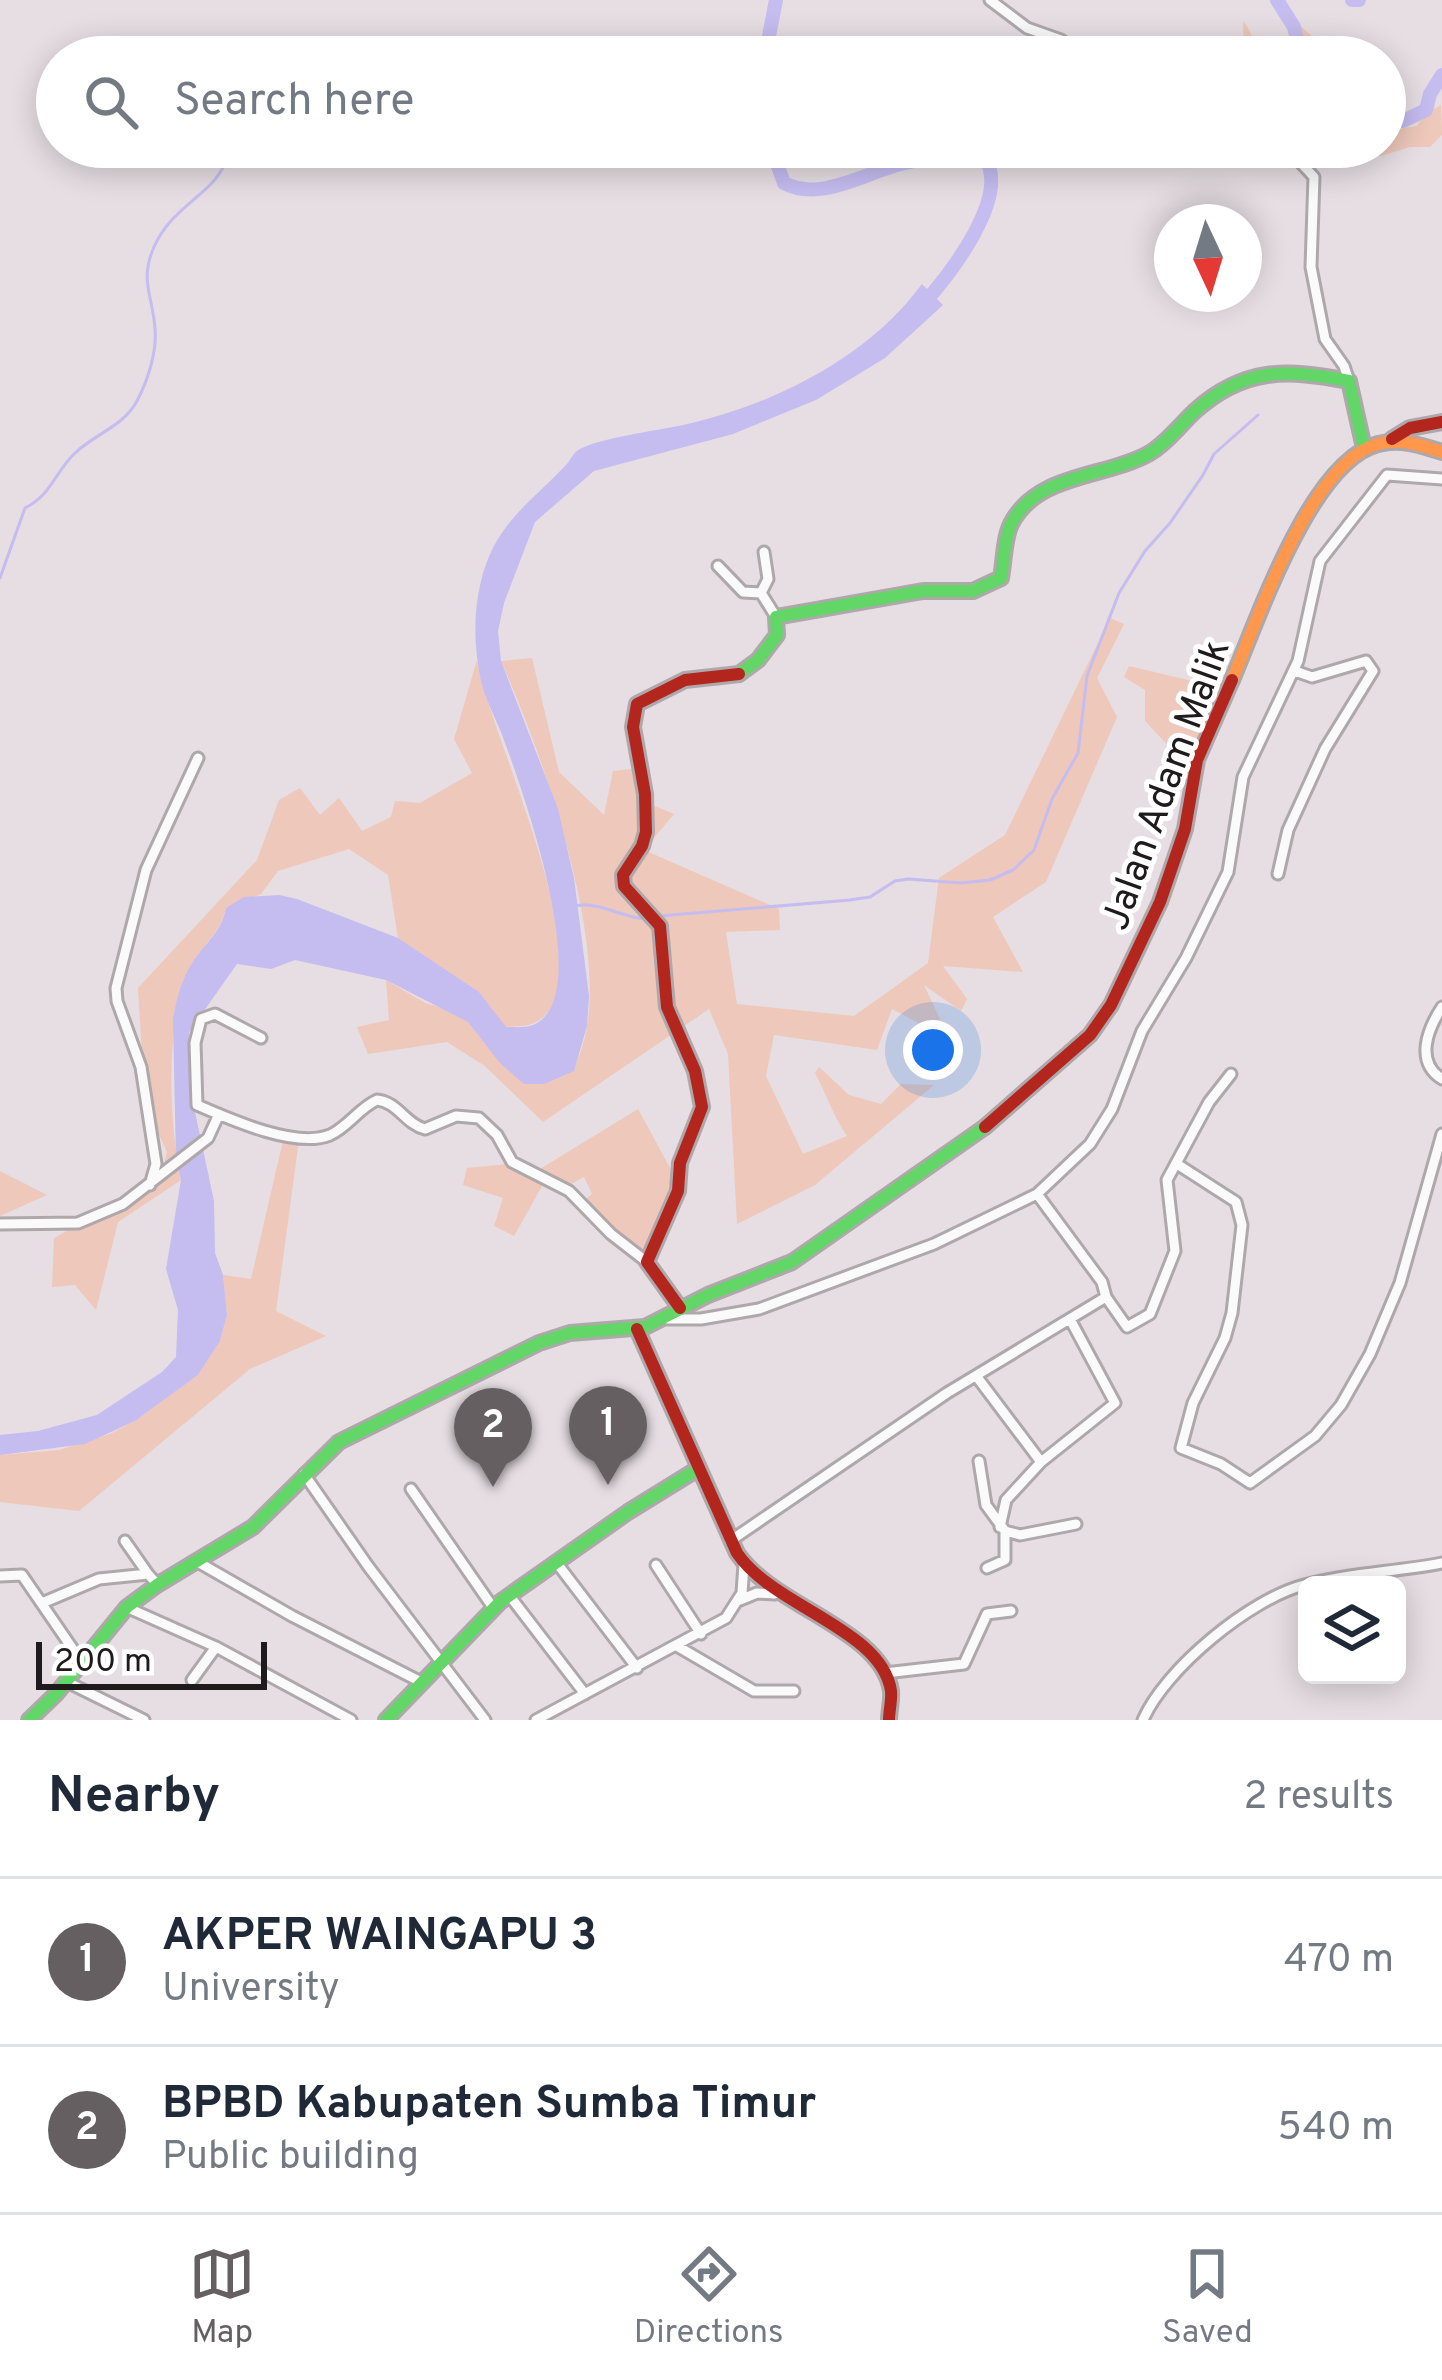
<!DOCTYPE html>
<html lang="en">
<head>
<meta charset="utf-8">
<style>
	:root { --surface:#fff; --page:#f6f6f7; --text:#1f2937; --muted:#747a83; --line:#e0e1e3; --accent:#655f61 }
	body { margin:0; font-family:Overpass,sans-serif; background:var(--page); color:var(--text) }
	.controls { position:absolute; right:36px; bottom:36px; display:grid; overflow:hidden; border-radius:18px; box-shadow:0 6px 30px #0003 }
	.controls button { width:108px; height:108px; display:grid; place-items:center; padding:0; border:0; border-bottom:3px solid var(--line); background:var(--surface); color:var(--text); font:60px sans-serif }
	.compass { position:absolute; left:1154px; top:204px; width:108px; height:108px; border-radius:50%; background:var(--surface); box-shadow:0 6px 30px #0003; rotate:176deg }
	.scale { position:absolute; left:36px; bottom:30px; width:231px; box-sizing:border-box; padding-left:12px; border:6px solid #1f1a1c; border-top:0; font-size:33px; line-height:42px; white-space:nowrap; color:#1f1a1c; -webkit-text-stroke:9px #fff; paint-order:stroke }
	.you { position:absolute; left:933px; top:1050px; width:42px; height:42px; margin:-30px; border:9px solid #fff; border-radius:50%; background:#1a73e8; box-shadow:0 0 0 18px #1a73e833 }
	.badge { display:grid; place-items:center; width:78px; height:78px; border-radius:50%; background:var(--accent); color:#fff; font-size:39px; font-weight:700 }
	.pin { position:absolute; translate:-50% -99px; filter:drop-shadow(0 3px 6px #0008) }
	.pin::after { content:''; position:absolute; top:63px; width:42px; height:36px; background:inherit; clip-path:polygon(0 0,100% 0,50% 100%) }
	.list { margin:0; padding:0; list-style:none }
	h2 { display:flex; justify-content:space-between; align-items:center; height:156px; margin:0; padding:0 48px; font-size:51px }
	h2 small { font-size:39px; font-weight:400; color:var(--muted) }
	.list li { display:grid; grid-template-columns:78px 1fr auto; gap:36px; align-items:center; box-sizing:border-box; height:168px; padding:0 48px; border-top:3px solid var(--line) }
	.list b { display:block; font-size:45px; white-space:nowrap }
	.list p { margin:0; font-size:39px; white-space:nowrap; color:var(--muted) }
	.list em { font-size:39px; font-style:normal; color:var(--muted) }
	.icon { flex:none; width:66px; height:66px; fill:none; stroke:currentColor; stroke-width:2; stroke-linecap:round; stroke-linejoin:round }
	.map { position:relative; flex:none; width:1442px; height:1720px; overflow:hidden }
	.search { position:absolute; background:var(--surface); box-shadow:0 6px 30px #0003; left:36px; right:36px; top:36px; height:132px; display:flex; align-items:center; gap:30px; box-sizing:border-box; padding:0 42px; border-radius:66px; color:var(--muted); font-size:45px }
	.sheet { height:492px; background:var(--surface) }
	nav { display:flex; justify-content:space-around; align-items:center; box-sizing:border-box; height:168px; border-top:3px solid var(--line); background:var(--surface); font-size:33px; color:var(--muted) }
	nav a { display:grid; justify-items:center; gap:6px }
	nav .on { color:var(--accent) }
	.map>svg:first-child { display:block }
</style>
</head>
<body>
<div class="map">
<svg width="1442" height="1720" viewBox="0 0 1442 1720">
	<rect width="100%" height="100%" fill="#e6dee2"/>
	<path fill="#eec8ba" d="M1292 13 1297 23 1336 57H1307L1292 29Z
		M1243 21C1256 36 1253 53 1278 55L1290 39 1297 49V57H1244Z
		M1441 105 1442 135 1430 147H1410L1381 156 1342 147H1385V131L1417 126 1425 114Z
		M1110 618 1124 624 1097 678 1117 717 1046 882 993 917 1023 972 943 966 967 999 961 1011 924 985 942 1023 930 1029 892 1009 877 1050 774 1035 766 1076 803 1154 847 1136C833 1116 827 1095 815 1073L819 1067 849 1095 881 1104 901 1084 934 1085 815 1185 737 1224 728 1054 709 1009 543 1122 485 1066 447 1042 368 1054 357 1027 389 1020 386 980 425 1003 450 1010 468 1022 483 1041 574 1070C579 1056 585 1041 587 1026 604 929 541 750 501 661L532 658 559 772 604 815 613 771 641 768 645 802 674 814 644 850 779 909 780 930 726 932 737 1004 854 1016 928 963 939 878 1005 835Z
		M477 660C489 733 597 951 547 1013 536 1027 521 1026 505 1027L479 992 398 938 388 875 349 849 278 871 261 894 226 908C220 935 199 947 188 972 165 1024 169 1124 181 1180L118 1222 96 1310 75 1285 52 1287 54 1238 161 1178 167 1152 145 1104 138 988 257 860 279 800 300 788 320 815 339 798 362 831 391 817 395 801 420 803 472 773 454 739Z
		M1129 666 1226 689 1194 773 1145 721V690L1124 677Z
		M638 1109 674 1175 657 1233 641 1261 579 1204 592 1194 584 1177 564 1188 545 1181 514 1236 494 1226 503 1198 463 1185 467 1168 508 1164 532 1174Z
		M285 1132H300L276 1311 326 1336 250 1369 79 1511 0 1502V1455L59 1450 110 1434 135 1421 198 1375 220 1341 227 1315 223 1275 251 1279Z
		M0 1171 47 1195 0 1216Z"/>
	<path fill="#c5bcf0" d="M922 284 943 305 885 358 816 400 733 434 594 471 535 522 504 603 498 631 501 661 558 809 574 878 589 996 587 1026 574 1071 544 1084H524L500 1063 468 1022 386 980 295 960 271 969 237 964 189 1032 192 1098 214 1201 215 1253 223 1275 227 1315 220 1341 198 1375 135 1421 85 1444 0 1455V1435L38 1431 97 1415 162 1372 176 1357 178 1310 166 1269 181 1180 176 1159 173 1020C176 1001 181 981 191 965 204 943 221 934 226 908L244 897 279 895 297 899 398 938 479 992 506 1027C513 1027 526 1028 533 1025 599 998 519 780 501 732 494 715 485 698 481 681 474 648 473 614 481 581 495 524 529 504 566 465 570 461 572 455 577 451 592 439 661 430 683 425 771 406 868 358 922 284Z"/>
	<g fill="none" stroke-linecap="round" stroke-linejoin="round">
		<path stroke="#c5bcf0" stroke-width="3" d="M0 578 25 508C51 495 54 474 74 454 94 434 123 427 137 401 148 380 157 352 155 329 153 296 139 281 154 247 166 219 189 205 209 186 227 169 220 160 247 147
			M575 906C600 901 622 918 647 919
			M659 916 850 900 870 897 895 881 908 879 961 883 990 880 1013 870 1034 850 1052 799 1078 753 1087 676 1119 593 1145 551 1170 523 1203 475 1214 454 1258 415"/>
		<path stroke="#c5bcf0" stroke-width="14" d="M1277 0 1294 27 1301 57
			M1352 0H1359
			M765 57 776 0
			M1385 120 1403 121 1426 110 1430 94 1442 75
			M763 147 776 161 784 183C821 203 868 171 905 163 931 157 957 155 983 156 1014 193 948 278 921 306"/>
		<g stroke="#aea8ab" stroke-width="15">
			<path id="street" d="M990 0 1027 28 1061 40 1085 57
				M1286 147 1314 177 1311 267 1325 339 1344 366 1349 381
				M764 552 768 579 761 593 776 617
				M718 566 743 592 761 593
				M1278 874 1288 830 1325 749 1373 671 1366 661 1312 677 1295 671
				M1442 1007C1427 1030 1415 1062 1442 1079
				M261 1038 215 1014 201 1019 195 1043 197 1105C229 1119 296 1149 330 1135 348 1127 359 1108 377 1100 398 1102 405 1124 425 1129L456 1116 479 1118 497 1135 512 1162 569 1191 611 1234 647 1262
				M1177 1164 1236 1202 1242 1225 1232 1313 1225 1338 1193 1403 1181 1448 1221 1464 1250 1483 1315 1436 1341 1405 1370 1354 1400 1283 1442 1134
				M150 1185 156 1164 141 1067 117 1001 116 988 146 870 198 758
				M0 1224 78 1223 123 1204 208 1138 219 1114
				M1106 1297 1127 1327 1150 1314 1175 1251 1167 1180 1209 1102 1231 1074
				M668 1319H701L759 1309 934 1244 1037 1194 1090 1144 1112 1109 1142 1031 1186 958 1228 872 1243 777 1298 661 1320 561 1387 475 1442 479
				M977 1377 1041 1462
				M979 1461 986 1505 1005 1531 1020 1535 1076 1524
				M304 1474 368 1566 485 1720
				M411 1489 494 1609
				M1000 1527 1006 1500 1041 1462 1115 1403 1070 1319
				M125 1541 148 1574
				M730 1541 947 1393 1106 1297 1102 1282 1037 1194
				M196 1561 292 1616 423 1683
				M556 1562 637 1668
				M656 1565 701 1634
				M987 1568 1005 1560V1531
				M0 1576 22 1575 81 1661
				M509 1595 585 1694
				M740 1600 757 1593 775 1594
				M42 1603 99 1579 148 1574 157 1584
				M126 1607 216 1647 351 1720
				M677 1646 754 1691H794
				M885 1673 964 1664 987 1614 1011 1611
				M192 1680 216 1647
				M69 1683 144 1720
				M536 1720 726 1618 742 1593 744 1564
				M1143 1720C1165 1669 1250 1599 1304 1585 1348 1573 1396 1572 1442 1563"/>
		</g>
		<g stroke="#aea8ab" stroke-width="18">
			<path id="fast" d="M739 674 758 660 777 635 776 617 923 591H973L1001 578C1004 562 1004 538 1011 524 1037 473 1105 478 1148 454 1165 445 1181 424 1195 411 1244 367 1287 369 1349 381L1364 448
				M29 1720 56 1694 127 1607 157 1585 253 1527 339 1442 539 1343 570 1333 645 1327 708 1295 792 1262 985 1127
				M386 1720 500 1602 628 1512 696 1470"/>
		</g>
		<g stroke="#aea8ab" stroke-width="18">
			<path id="slow" d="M1232 680C1258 619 1311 461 1378 444 1401 438 1420 445 1442 452"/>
		</g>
		<g stroke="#aea8ab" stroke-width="18">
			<path id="jam" d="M1392 439 1410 428 1442 422
				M985 1127 1090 1035 1111 1005 1160 902 1185 829 1197 760 1232 680
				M680 1308 647 1262 678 1191 680 1163 702 1107 695 1071 667 1007 660 926 624 886 623 875 642 846 646 832 645 794 633 727 637 704 685 680 739 674
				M637 1329 737 1553C773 1607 882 1629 891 1691 892 1700 889 1711 889 1720"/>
		</g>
		<use href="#street" stroke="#fbfafb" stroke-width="9"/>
		<use href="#fast" stroke="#63d668" stroke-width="12"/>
		<use href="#slow" stroke="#ff974d" stroke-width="12"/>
		<use href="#jam" stroke="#b3261e" stroke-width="12"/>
	</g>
	<g text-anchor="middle" stroke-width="10" stroke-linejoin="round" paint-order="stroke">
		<g font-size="39" fill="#1f1a1c" stroke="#fff">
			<text transform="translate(1164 784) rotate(-70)" y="14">Jalan Adam Malik</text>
		</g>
	</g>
</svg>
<div class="controls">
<button><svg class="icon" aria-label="layers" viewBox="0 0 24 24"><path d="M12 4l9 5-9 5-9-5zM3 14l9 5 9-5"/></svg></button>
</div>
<svg class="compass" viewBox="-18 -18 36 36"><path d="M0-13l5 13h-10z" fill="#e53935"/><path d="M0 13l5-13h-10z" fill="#747a83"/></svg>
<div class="scale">200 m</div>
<div class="you"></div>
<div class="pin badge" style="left:608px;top:1485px">1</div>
<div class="pin badge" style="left:493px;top:1487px">2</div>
<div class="search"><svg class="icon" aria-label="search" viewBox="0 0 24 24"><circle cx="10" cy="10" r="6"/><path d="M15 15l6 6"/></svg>Search here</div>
</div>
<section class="sheet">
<h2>Nearby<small>2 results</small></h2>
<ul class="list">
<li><span class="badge">1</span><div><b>AKPER WAINGAPU 3</b><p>University</p></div><em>470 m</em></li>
<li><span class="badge">2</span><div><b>BPBD Kabupaten Sumba Timur</b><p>Public building</p></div><em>540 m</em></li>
</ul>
</section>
<nav>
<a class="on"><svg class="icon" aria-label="map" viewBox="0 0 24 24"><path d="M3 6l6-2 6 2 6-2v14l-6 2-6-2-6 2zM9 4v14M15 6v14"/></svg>Map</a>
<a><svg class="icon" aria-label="directions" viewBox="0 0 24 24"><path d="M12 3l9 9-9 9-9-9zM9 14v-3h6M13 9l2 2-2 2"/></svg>Directions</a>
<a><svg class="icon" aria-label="saved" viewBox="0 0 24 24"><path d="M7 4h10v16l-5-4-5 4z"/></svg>Saved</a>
</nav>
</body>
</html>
